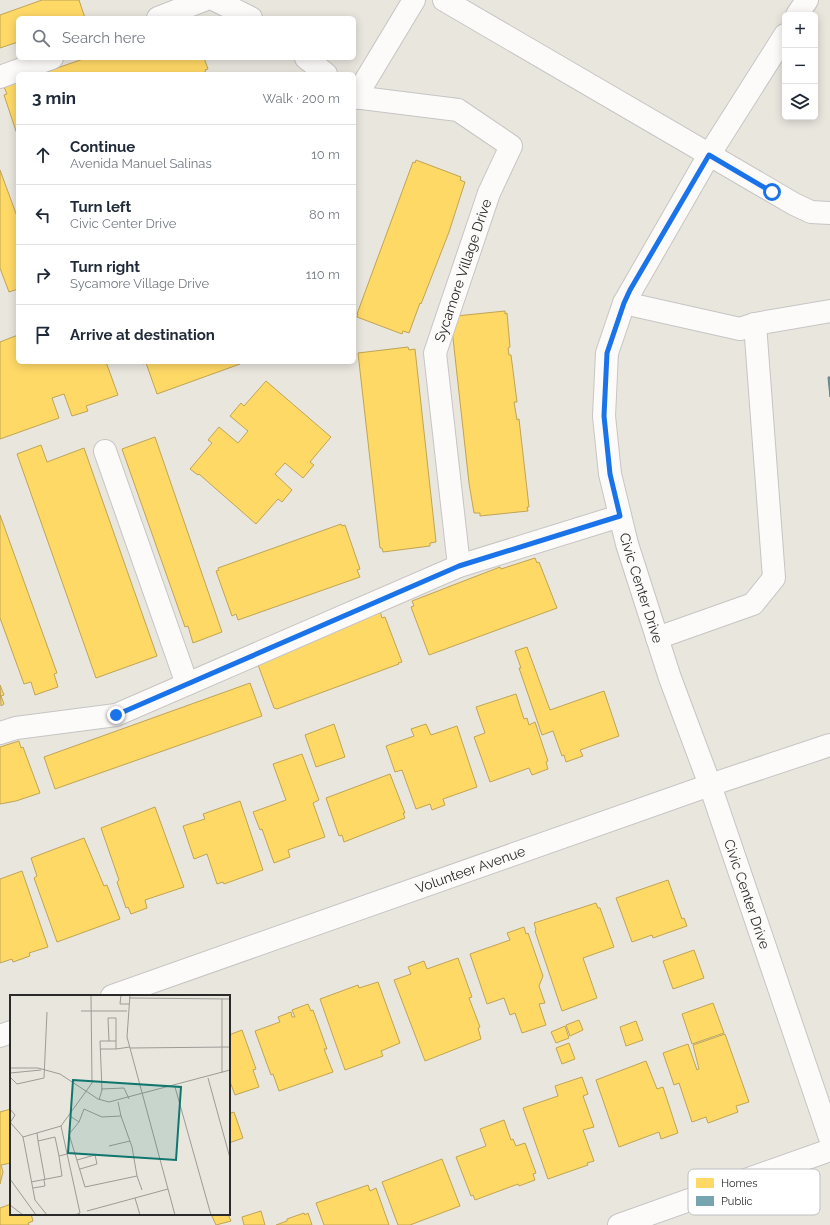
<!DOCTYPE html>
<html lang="en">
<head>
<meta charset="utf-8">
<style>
	:root { --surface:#fff; --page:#f6f6f7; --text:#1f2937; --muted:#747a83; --line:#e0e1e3 }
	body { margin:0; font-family:Raleway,sans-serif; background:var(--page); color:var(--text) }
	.controls { position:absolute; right:12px; top:12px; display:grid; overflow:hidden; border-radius:6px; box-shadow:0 2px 10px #0003 }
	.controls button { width:36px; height:36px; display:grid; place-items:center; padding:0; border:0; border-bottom:1px solid var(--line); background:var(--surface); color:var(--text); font:20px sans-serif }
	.stop { position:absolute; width:12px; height:12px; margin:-9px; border:3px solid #1a73e8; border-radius:50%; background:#fff }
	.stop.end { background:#1a73e8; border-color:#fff; box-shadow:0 1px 4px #0008 }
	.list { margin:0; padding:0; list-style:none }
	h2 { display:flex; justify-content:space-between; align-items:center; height:52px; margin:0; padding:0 16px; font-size:17px }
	h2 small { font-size:13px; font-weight:400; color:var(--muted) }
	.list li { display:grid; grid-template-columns:26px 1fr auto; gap:12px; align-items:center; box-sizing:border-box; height:60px; padding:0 16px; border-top:1px solid var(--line) }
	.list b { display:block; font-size:15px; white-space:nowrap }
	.list p { margin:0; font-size:13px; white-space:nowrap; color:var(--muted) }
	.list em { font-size:13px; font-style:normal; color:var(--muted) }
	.icon { flex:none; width:22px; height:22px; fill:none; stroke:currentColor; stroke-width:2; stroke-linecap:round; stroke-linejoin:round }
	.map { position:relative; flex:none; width:830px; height:1225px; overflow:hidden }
	.search { position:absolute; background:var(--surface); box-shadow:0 2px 10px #0003; left:16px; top:16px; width:340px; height:44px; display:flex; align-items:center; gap:10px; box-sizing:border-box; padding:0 14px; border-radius:6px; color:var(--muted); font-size:15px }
	.panel { position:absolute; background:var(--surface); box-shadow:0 2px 10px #0003; left:16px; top:72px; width:340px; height:292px; border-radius:6px }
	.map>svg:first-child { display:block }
</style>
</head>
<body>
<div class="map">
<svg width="830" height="1225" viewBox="0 0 830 1225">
	<rect width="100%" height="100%" fill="#e9e6de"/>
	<path fill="#ffd966" stroke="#bfa454" d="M42 0H79L85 18H18V42L0 48V15Z
		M86 58H204L208 69 205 70 206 74H40Z
		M18 82V137L4 95 7 94 4 87Z
		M416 160 461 177 460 180 465 182 449 232 421 304 420 303 409 333 403 331 402 334 357 317 358 314H357L413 162 415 163Z
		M0 170 18 219V289L9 292 0 268Z
		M505 311V314L507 313 510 347 508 348 509 355H511L517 402H514L517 420 519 419 529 507H527L528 511 480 516V513H474L469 483 451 320 456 316Z
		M18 335V362H106L118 395 86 406 88 411 72 416 64 394 52 398 59 418 0 439V342Z
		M408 347 409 350 415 349 436 542 430 543V546L383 552 382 548H380L358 353Z
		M142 362H239L240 364 157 394 146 363 143 364Z
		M266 381 331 437 310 462 314 465 303 478 285 463 275 474 292 490 282 502 278 499 256 524 199 474 198 475 190 469 212 443 208 440 219 427 238 443 248 431 230 416 241 403 244 406Z
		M155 437 222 632 193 643 188 626 185 627 122 449Z
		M41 445 47 462 84 448 157 656 96 678 17 454Z
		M0 515 57 673 54 674 58 687 35 695 31 682 24 684 0 618Z
		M341 524 342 526 345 525 360 569 357 570 360 577 238 620 236 614 232 616 216 571 219 570 218 568Z
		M535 558 537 563 539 562 557 608 429 655 411 607 414 606 412 601 500 567 501 569Z
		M380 611 382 618 385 617 402 662 398 663 399 664 277 709 274 708 257 662Z
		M527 647 550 710 604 691 619 736 580 750 583 756 566 762 564 755 562 756 553 731 542 735 519 668H521L515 651Z
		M250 683 262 716 55 789 44 757Z
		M0 685 4 695 1 696 4 704 1 706Z
		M516 694 524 719 527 718 529 725 535 722 548 761 546 762 548 769 532 775 529 768 490 782 474 737 485 733 476 707Z
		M334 724 345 757 316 767 305 735Z
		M426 724 431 735 457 726 477 787 443 799 445 805 432 810 430 804 416 809 402 770 395 772 386 746 414 736 411 729Z
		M19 741 21 748 23 747 40 793 16 801 0 804V747Z
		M302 754 319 800 313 803 325 837 288 850 290 857 274 863 262 829 260 830 253 812 286 800 273 764Z
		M390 774 405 813H403L405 818 344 842 342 835 339 836 326 798Z
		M240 801 263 870 224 884 223 882 217 884 207 854 194 859 183 826 205 819 203 814Z
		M155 807 184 887 145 900 147 908 131 914 128 907 126 908 117 882 119 880 101 828Z
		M84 838 104 886 107 885 120 919 57 942 34 878 37 876 31 858Z
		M22 871 48 947 29 953 30 956 13 962 12 959 0 963V879Z
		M668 880 682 919 684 918 687 926 653 938 652 935 632 942 616 898Z
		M596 903 598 908H600L614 947 583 958 597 998 562 1011 535 931 536 930 534 923Z
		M524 927 526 934 528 933 543 976 539 986 545 1003 539 1004 546 1025 522 1033 515 1013 510 1015 504 998 487 1004 470 954 510 940 507 933Z
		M694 950 704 978 673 989 663 961Z
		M458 958 472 997 469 998 480 1027 478 1028 481 1039 425 1061 394 980 411 974 408 967 424 961 427 969Z
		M378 982 400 1043 381 1051 383 1056 345 1070 320 999 358 985 359 988Z
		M713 1003 724 1033 692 1044 682 1014Z
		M308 1004 311 1011 313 1010 327 1049H324L333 1072 279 1091 273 1074 271 1075 255 1031 280 1022 278 1017 291 1012 292 1017H295L292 1010Z
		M579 1020 583 1030 570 1036 566 1025Z
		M636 1021 643 1040 626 1046 620 1027Z
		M565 1026 569 1038 556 1043 551 1032Z
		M242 1030 256 1069 253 1070 259 1087 235 1095 229 1079V1035Z
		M725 1034 749 1102 736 1106 738 1112 708 1123 706 1117 692 1122 679 1083 674 1085 663 1053 688 1044 697 1070 699 1069 693 1045Z
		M569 1043 575 1059 562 1064 556 1048Z
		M646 1061 657 1089 663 1087 678 1133 661 1139 659 1132 619 1147 596 1080Z
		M582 1077 588 1094 583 1096 594 1127 583 1130 594 1161 587 1163 588 1165 548 1179 523 1108 558 1096 555 1086Z
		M11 1109V1163L1 1165 3 1172 0 1184V1112Z
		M229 1109 231 1113 234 1112 243 1138 229 1143Z
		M504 1120 511 1140 513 1139 516 1146 525 1143 536 1173 533 1174 535 1180 519 1186 518 1184 475 1200 473 1195 471 1196 456 1157 486 1146 480 1129Z
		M442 1159 460 1206 410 1225H398L382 1182Z
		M368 1185 370 1191 376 1188 389 1225H324L316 1203Z
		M11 1204V1214H31L33 1221 28 1223 29 1225H0V1208Z
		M261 1211 265 1225H244L242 1217Z
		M304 1213 305 1215 308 1213 312 1225H276L287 1221V1219Z
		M211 1214H228L231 1221 216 1225Z"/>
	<path fill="#76a5af" stroke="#5f8087" d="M828 377H830V397Z"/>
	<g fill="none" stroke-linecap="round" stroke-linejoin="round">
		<g stroke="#c6c5c4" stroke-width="24">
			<g id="minor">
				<path d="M215 0 251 18"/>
				<path d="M444 0 794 204 811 212 830 213"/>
				<path d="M797 15 807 0"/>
				<path d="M158 18 204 0"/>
				<path id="s1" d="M785 35 709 155 624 303 607 353 604 416 610 474 627 544 670 678 710 785 830 1138"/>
				<path d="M306 58 326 74"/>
				<path d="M0 77 52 58"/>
				<path d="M355 98 414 0"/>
				<path d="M624 303 740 329 755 324 830 311"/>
				<path d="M105 451 187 684"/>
				<path d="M459 566 620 516"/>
				<path d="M657 638 753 604 774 578 755 324"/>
				<path id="s2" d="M0 733 16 728 116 715 459 566 435 353 489 193 511 146 458 110 354 97"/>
				<path id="s3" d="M112 996 710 785 830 745"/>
				<path d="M0 1036 11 1032"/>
				<path d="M619 1225 830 1150"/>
			</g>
		</g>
		<use href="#minor" stroke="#fcfbfa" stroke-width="22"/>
	</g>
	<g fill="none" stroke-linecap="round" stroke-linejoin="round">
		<path stroke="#1a73e8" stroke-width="5" d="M116 715 459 566 620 516 610 474 604 416 607 353 624 303 630 290 709 155 772 192"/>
	</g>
	<g text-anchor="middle" stroke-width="4" stroke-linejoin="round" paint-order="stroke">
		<g font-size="14" fill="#2a2a2a" stroke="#fff">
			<text dy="5" stroke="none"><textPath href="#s2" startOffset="793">Sycamore Village Drive</textPath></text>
			<text dy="5" stroke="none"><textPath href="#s1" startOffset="605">Civic Center Drive</textPath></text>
			<text dy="5" stroke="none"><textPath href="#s3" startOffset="380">Volunteer Avenue</textPath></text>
			<text dy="5" stroke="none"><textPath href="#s1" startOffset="929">Civic Center Drive</textPath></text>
		</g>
	</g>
	<g transform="translate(10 995)">
		<rect width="220" height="220" fill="#e9e6de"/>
		<path fill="none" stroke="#9d9b96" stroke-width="1" d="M111 0 110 9H119M120 0 117 42 165 220M119 3 220 4M71 16H117M99 46 98 23H106V54L120 52M120 53 220 52M90 54H106M0 73H28L50 79 88 104 99 107 220 75M31 75 0 78V82L7 89 34 83 37 17M212 78V4M198 83 220 163M165 92 201 220M91 94 114 93 119 104M89 105 92 95 90 46H106M108 107 111 121M0 114 5 120 0 128M60 121 69 127 59 139 75 192 127 181 122 152 111 121 92 122 74 114 69 127M0 127 13 142 25 205 37 220M51 131 70 218 65 220M27 138 28 146 45 142 49 161M13 142 51 131 82 88 81 0M28 146 35 185M99 151 120 146M67 165 85 160 87 169 70 174M127 181 132 195M0 184 26 220M21 187 52 181 49 161 57 159M23 193 35 191 34 185M125 203 130 220M0 210 13 220M77 216 158 194"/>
		<path fill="#0f766e" fill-opacity="0.15" stroke="#0f766e" stroke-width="2" d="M63 85 171 92 166 165 58 158Z"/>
		<rect width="220" height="220" fill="none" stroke="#2a2a2a" stroke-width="2"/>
	</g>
	<rect x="688" y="1169" width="132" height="46" rx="6" fill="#fff" stroke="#bfbfbf" stroke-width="1"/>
	<rect x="696" y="1178" width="18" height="10" fill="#ffd966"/>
	<rect x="696" y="1196" width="18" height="10" fill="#76a5af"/>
	<g font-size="11" fill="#2a2a2a">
		<text x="721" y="1187">Homes</text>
		<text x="721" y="1205">Public</text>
	</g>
</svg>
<div class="controls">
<button>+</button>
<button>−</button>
<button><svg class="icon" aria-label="layers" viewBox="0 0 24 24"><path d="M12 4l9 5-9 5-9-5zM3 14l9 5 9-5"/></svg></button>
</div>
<div class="stop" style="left:772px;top:192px"></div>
<div class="stop end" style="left:116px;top:715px"></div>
<div class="search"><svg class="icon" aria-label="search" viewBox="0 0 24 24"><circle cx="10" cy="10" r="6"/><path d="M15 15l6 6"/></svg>Search here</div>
<section class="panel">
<h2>3 min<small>Walk · 200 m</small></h2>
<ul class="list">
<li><svg class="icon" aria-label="ahead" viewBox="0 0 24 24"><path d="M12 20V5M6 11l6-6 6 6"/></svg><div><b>Continue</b><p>Avenida Manuel Salinas</p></div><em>10 m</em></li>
<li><svg class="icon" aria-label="left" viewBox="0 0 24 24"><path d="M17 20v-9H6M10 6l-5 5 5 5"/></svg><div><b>Turn left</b><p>Civic Center Drive</p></div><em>80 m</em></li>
<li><svg class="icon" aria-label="right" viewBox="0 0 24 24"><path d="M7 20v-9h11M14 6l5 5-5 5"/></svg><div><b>Turn right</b><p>Sycamore Village Drive</p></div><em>110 m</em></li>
<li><svg class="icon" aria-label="arrive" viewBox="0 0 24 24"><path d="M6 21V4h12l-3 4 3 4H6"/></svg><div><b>Arrive at destination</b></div></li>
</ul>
</section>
</div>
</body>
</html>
